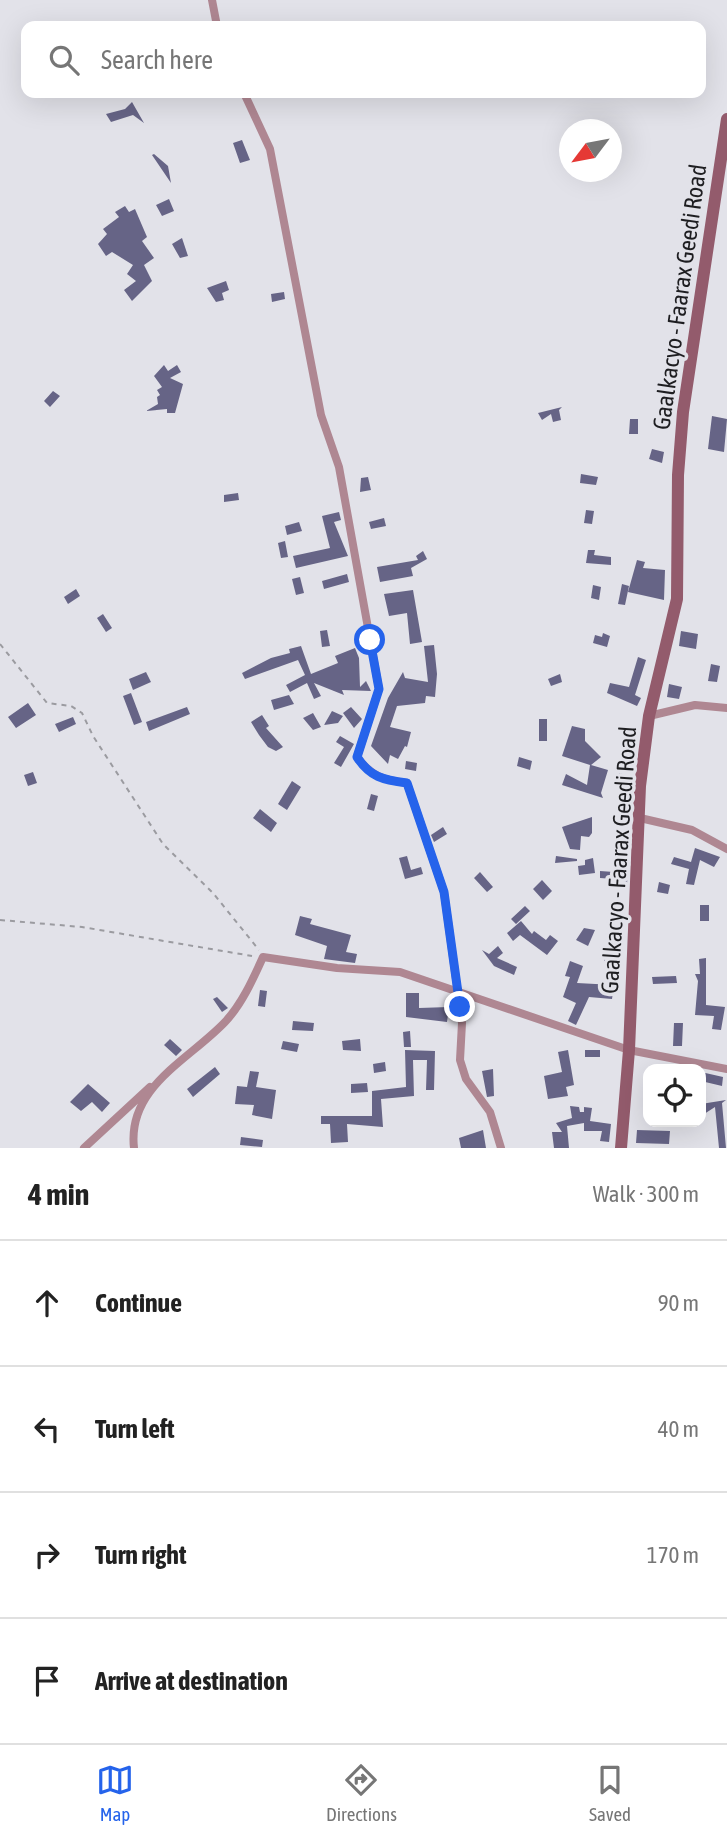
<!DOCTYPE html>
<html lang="en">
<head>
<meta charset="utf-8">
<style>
	:root { --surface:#fff; --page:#f2f2f2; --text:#222; --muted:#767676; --line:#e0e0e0; --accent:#2563eb }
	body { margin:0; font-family:"Asap Condensed",sans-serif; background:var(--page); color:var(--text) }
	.controls { position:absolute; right:21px; bottom:21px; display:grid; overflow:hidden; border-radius:14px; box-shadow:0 7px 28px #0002 }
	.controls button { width:63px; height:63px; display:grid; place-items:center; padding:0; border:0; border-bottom:2px solid var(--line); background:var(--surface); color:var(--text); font:35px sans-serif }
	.compass { position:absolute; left:559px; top:119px; width:63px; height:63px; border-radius:50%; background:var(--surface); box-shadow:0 7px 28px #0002; rotate:238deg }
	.stop { position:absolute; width:21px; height:21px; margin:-16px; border:5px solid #2563eb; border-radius:50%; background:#fff }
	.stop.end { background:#2563eb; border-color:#fff; box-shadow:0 2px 7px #0008 }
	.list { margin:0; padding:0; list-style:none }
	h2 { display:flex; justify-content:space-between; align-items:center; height:91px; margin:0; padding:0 28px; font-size:30px }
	h2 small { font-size:23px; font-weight:400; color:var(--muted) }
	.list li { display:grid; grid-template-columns:46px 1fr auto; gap:21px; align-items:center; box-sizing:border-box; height:126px; padding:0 28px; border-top:2px solid var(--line) }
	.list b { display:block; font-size:26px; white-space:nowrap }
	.list em { font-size:23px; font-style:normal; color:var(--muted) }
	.icon { flex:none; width:38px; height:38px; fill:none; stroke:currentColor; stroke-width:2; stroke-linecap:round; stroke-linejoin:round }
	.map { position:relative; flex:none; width:727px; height:1148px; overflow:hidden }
	.search { position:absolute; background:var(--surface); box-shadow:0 7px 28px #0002; left:21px; right:21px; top:21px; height:77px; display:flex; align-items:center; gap:18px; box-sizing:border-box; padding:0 24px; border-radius:14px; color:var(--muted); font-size:26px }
	.sheet { height:595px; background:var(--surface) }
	nav { display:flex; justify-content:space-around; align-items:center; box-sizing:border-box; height:98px; border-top:2px solid var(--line); background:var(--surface); font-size:19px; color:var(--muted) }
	nav a { display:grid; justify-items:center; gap:4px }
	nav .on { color:var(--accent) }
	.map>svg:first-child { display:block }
</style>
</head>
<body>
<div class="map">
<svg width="727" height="1148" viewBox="0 0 727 1148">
	<rect width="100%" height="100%" fill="#e2e2e9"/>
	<path fill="#666486" d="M132 102 144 123 133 115 111 122 106 114 125 109Z
		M242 140 250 160 240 163 233 143Z
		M154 154 168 166 171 183 152 155Z
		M169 199 174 211 162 216 156 205Z
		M125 206 129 212 135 209 147 237 142 241 154 258 144 265 152 281 132 301 124 290 136 281 127 274 133 265 112 252 106 256 98 244 107 234 103 229 119 217 115 212Z
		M182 238 188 256 180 258 172 244Z
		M226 281 229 290 222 293 224 300 216 302 207 288Z
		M284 292 285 299 272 302 271 294Z
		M164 365 168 371 177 365 181 372 170 378 183 384 175 413H167V409L146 411 158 404 157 397 160 395 157 390 162 387 154 376Z
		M53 391 60 396 50 407 44 401Z
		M562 407 559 410 561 420 553 422 551 414 542 420 538 413Z
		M712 416 727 419 724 452 708 449Z
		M630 419H638V434H629Z
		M652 449 664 452 662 463 649 459Z
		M581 474 598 477 596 485 580 483Z
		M368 477 371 490 360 492 361 478Z
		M238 493 239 500 224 502V495Z
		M586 510 594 511 592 524 584 523Z
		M339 512 341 520 334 522 348 556 296 568 293 556 330 548 322 516Z
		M384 518 386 526 371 529 369 522Z
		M299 522 302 531 287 535 285 526Z
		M285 541 288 557 281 558 278 543Z
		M588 550H595L594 555 611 557V565L586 563Z
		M423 551 427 559 411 568 413 576 380 582 377 567 418 560 416 556Z
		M637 560 645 562 643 568 665 570 664 600 628 592Z
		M347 574 349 582 324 589 322 581Z
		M300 577 304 593 296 595 292 579Z
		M622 584 629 586 625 605 618 604Z
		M593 585 601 587 599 600 591 598Z
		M76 589 80 596 68 604 64 597Z
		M413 590 422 642 410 644 407 613 389 616 384 594Z
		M103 614 112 628 106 632 97 618Z
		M327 630 330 646 322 647 320 631Z
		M681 631 698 634 696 649 679 646Z
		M603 633 610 636 607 647 593 643 595 635 602 637Z
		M434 645 437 674 435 697 426 696 425 703 397 706 390 727 411 732 407 747 405 746 398 759 390 755 388 764 371 746 388 698 403 672 405 678 428 682 424 646Z
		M301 646 311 674 338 663 335 656 355 648 359 658 360 687 366 681 371 691 342 690 344 695 314 683 321 696 314 699 307 683 290 692 286 685 305 675 298 660 245 679 242 673 271 658 290 653 289 649Z
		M638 657 646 660 635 695 641 698 637 706 607 693 610 683 629 687Z
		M711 664 720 666 717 682 708 681Z
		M146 672 151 682 133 690 129 679Z
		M560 674 562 682 551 686 548 679Z
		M669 684 682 687 679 699 667 697Z
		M131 693 142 722 134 725 123 696Z
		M289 695 294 704 274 710 271 700Z
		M28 703 36 715 16 728 8 717Z
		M187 707 190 714 149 731 146 722Z
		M351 707 362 719 354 728 343 713Z
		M332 711 343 716 338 723 324 725Z
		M313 713 321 727 313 730 303 718Z
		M262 715 269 726 266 728 283 747 276 751 268 747 259 735 251 722Z
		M73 717 76 724 59 732 55 724Z
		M539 719H547V741H539Z
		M572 726 585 729V741L601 757 591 765 608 770 601 793 603 798 562 785 566 774 587 785 590 765 562 756Z
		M340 736 354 744 341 767 334 763 344 747 336 742Z
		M519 757 532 761 530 770 517 766Z
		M406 761 417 763 416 771 405 769Z
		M33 772 37 783 28 786 24 775Z
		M619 773 630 776 629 797H618Z
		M292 781 301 787 287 810 278 804Z
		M371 794 378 796 374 811 367 809Z
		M260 809 277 823 271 832 253 818Z
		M592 817V833L589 837 581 836 580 850 570 849 562 827Z
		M443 827 447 834 434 842 431 835Z
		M624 837H629L628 859H623Z
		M695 848 720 857 714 867 700 860 694 885 686 884 689 869 671 864 674 857 691 862Z
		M407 856 411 870 421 867 423 874 405 879 399 858Z
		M556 856 577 859V861L555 863Z
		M593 858 595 873 579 875 578 866 585 865V860Z
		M615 862 628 863 627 885H614V879L600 878V871L614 872Z
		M480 872 493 887 487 892 474 878Z
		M542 880 552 891 543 900 533 889Z
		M659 882 670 885 668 894 657 892Z
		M700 905H709V921H700Z
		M525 906 530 911 516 924 511 919Z
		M300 916 312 919 310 924 351 935 346 952 357 954 355 963 324 959 327 946 295 935Z
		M521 921 532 934 534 931 546 940 550 935 558 941 547 955 520 935 513 941 507 933Z
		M584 928 595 930 588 946 576 940Z
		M498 946 503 953 497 958 517 967 514 975 494 966 482 950 489 954Z
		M605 952 619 954 618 962 604 961Z
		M706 958V1005L725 1007 721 1030 712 1029 714 1016 695 1015 698 981 695 974H700L699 959Z
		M570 961 583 966 577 983 614 985 612 999 589 997 576 1025 568 1021 576 1003 563 997 570 977 565 976Z
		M676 976 677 983 653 984 652 977Z
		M260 990 267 991 265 1007 258 1006Z
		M406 993H419V1008L449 1007 447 1022 406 1017Z
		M217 997 228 1008 222 1012 213 999Z
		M293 1021 314 1023 313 1031 292 1030Z
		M674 1023H683L682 1046H673Z
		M410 1031 411 1047H404L403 1032Z
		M170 1039 182 1050 176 1056 164 1045Z
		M360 1039 361 1051 343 1050 342 1041Z
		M283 1041 299 1044 297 1052 281 1049Z
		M405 1050 435 1051 434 1090H426L427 1060H413L414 1096 381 1099 383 1127 347 1124 348 1142 331 1143 330 1124H321V1116H372V1091L406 1087Z
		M568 1050 574 1085 566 1087 568 1096 548 1099 544 1076 562 1072 558 1052Z
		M585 1050H600V1057H585Z
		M385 1062 386 1071 374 1073 373 1064Z
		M215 1067 220 1074 193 1097 187 1089Z
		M493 1069 494 1096 487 1097 482 1071Z
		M250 1071 259 1072 256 1087 276 1090 272 1119 252 1115 254 1105 235 1104 237 1086 247 1087Z
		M701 1072 723 1077 722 1086 701 1081Z
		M367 1083 368 1092 351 1093V1084Z
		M88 1084 110 1103 102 1112 92 1102 81 1111 70 1102Z
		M726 1100 722 1103 726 1148H719L715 1107 701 1116V1104Z
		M570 1106 579 1107 580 1112H584V1107L592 1108 590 1121 611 1124 609 1142 600 1141 602 1131H584V1123L567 1126 569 1148H554L552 1132H562L556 1123 572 1118Z
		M483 1130 486 1148H461L459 1138Z
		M637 1130 670 1131 669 1144 636 1143Z
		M241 1137 263 1140 262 1147 240 1145Z"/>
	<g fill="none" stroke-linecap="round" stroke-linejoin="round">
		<path stroke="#9b9ba0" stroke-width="2" stroke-dasharray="5 5" stroke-linecap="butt" d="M0 644 47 703 71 706 82 713 93 736 163 844 213 893 259 950
			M0 920 82 927 252 956"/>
		<path stroke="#af8792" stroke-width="8" d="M212 0 217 26
			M244 93 270 149 321 415 339 467 379 689 357 757C371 776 383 780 407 783L444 892 462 1023 460 1060 466 1079 490 1112 501 1148
			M649 716 695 705 727 708
			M640 818 692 830 727 849
			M84 1148 150 1087
			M134 1148C127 1087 189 1060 225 1022 242 1004 253 979 263 957L337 968 400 972 629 1050 727 1069"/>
		<path stroke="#935b6c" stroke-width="12" d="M621 1148 629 1050 640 786 649 716 677 599 678 475 683 412 727 119"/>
	</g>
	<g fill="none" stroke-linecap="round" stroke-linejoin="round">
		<path stroke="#2563eb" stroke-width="9" d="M370 640 379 689 357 757C370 777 383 780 407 783L444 892 460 1007"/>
	</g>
	<g text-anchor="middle" stroke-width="7" stroke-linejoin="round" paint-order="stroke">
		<g font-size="24" fill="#1e1e21" stroke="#e2e2e9">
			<text transform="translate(680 297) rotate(-82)" y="8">Gaalkacyo - Faarax Geedi Road</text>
			<text transform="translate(619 860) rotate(-86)" y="8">Gaalkacyo - Faarax Geedi Road</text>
		</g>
	</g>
</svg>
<div class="controls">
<button><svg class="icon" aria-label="locate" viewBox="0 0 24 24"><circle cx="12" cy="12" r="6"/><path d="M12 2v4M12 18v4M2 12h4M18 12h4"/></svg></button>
</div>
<svg class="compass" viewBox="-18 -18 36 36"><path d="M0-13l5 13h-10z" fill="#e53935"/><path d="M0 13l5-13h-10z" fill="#767676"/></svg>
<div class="stop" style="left:370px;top:640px"></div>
<div class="stop end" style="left:460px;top:1007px"></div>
<div class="search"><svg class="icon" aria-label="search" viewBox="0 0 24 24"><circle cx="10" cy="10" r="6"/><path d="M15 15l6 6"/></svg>Search here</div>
</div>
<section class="sheet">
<h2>4 min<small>Walk · 300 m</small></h2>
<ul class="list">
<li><svg class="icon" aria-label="ahead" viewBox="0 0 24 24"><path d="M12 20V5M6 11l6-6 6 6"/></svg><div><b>Continue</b></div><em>90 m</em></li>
<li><svg class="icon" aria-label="left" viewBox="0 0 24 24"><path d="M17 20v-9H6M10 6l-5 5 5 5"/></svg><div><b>Turn left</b></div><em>40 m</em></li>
<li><svg class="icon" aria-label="right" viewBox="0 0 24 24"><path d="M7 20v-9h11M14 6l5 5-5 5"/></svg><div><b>Turn right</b></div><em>170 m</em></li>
<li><svg class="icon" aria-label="arrive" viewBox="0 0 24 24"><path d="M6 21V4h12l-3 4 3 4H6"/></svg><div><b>Arrive at destination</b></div></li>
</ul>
</section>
<nav>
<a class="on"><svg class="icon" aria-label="map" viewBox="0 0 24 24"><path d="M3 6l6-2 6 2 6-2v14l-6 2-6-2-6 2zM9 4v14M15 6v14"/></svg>Map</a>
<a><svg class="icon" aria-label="directions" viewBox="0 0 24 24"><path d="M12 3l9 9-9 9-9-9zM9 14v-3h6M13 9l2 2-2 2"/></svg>Directions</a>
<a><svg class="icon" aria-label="saved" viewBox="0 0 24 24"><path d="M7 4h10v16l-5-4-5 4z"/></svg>Saved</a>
</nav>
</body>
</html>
